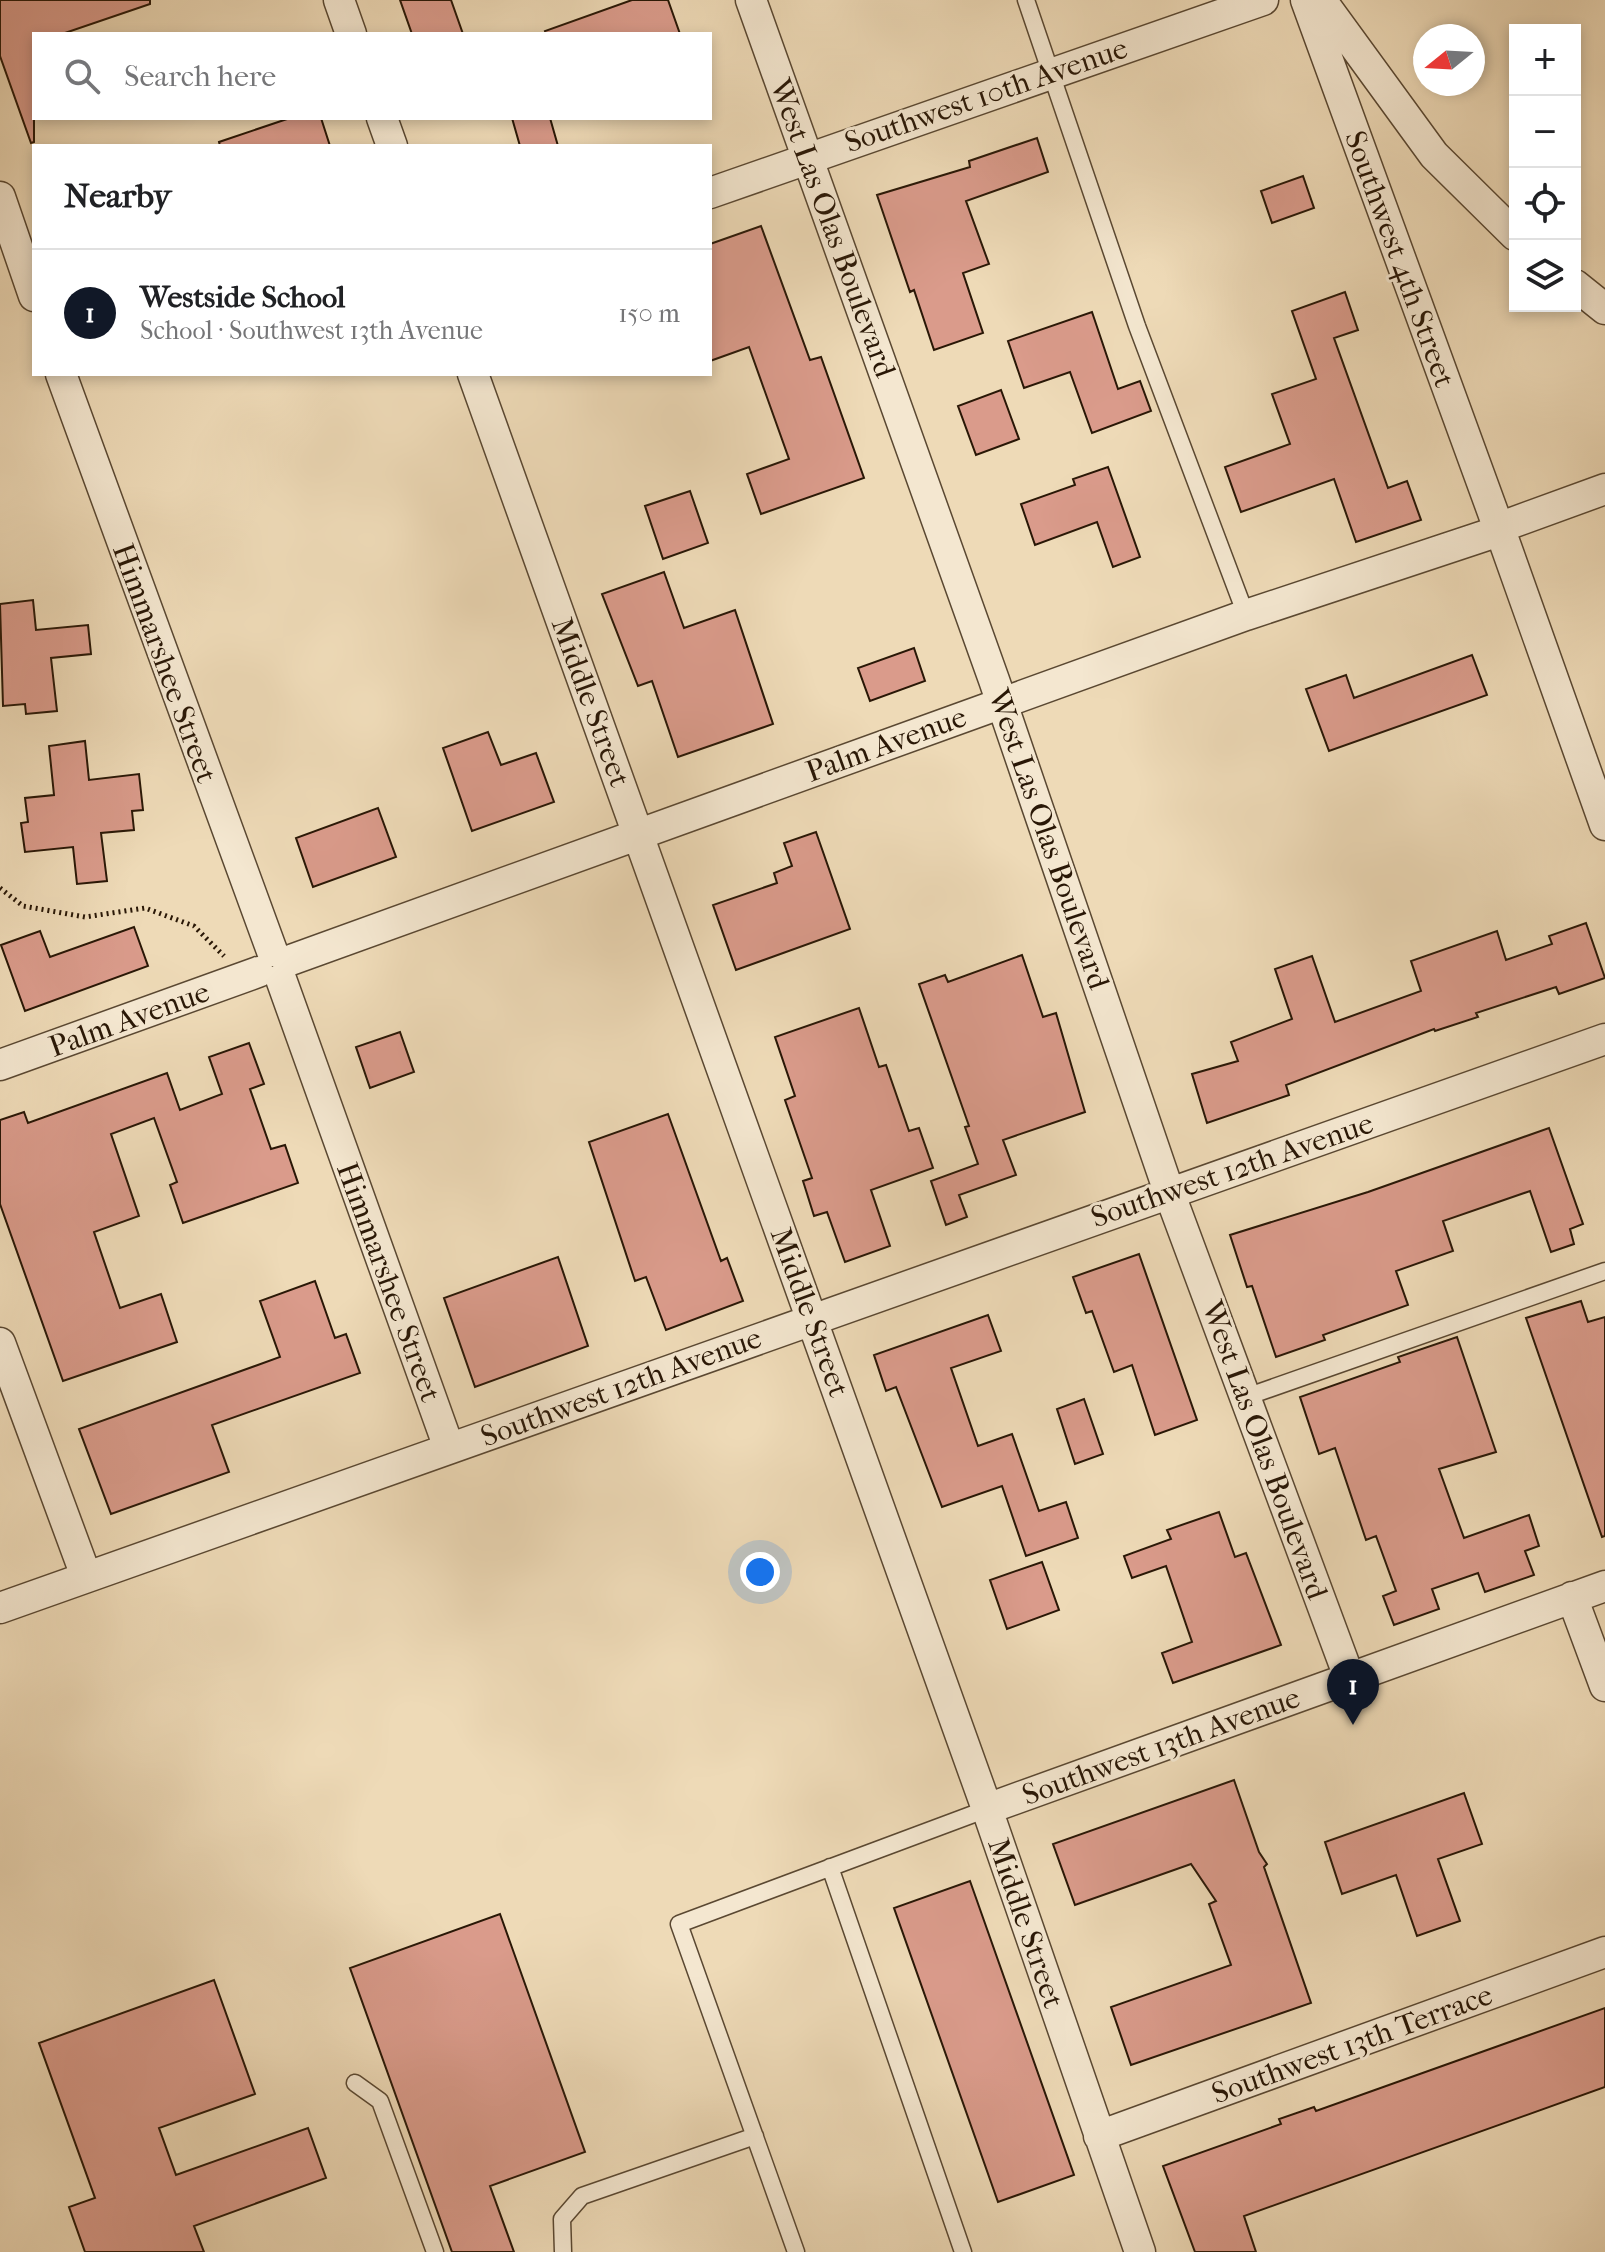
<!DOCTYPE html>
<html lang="en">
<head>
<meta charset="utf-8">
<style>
	:root { --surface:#fff; --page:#f2f2f2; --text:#202124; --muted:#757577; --line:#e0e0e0; --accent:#111827 }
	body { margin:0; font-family:"IM FELL French Canon",serif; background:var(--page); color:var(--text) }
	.controls { position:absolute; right:24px; top:24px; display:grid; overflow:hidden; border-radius:0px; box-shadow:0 4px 12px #0003 }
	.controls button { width:72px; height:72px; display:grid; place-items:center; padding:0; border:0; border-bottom:2px solid var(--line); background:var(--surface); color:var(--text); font:40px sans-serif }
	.compass { position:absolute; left:1413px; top:24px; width:72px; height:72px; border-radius:50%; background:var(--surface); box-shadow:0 4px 12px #0003; rotate:252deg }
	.you { position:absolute; left:760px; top:1572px; width:28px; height:28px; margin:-20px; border:6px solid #fff; border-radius:50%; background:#1a73e8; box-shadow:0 0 0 12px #1a73e833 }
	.badge { display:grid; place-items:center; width:52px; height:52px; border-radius:50%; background:var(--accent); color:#fff; font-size:26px; font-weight:700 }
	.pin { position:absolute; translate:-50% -66px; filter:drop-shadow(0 2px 4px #0008) }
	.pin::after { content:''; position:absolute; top:42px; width:28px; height:24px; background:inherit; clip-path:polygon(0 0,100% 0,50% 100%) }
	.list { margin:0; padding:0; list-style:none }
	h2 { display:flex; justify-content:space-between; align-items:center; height:104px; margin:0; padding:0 32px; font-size:34px }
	h2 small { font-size:26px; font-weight:400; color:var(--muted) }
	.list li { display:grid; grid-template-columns:52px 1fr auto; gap:24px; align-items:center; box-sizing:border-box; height:128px; padding:0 32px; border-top:2px solid var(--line) }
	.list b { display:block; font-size:30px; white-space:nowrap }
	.list p { margin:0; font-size:26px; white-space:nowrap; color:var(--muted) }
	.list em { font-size:26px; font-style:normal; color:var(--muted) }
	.icon { flex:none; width:44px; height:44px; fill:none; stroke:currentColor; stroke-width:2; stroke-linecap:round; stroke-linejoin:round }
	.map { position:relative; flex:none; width:1605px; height:2252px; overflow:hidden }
	.search { position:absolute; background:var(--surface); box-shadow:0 4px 12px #0003; left:32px; top:32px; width:680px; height:88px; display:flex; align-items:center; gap:20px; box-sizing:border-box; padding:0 28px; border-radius:0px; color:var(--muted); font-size:30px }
	.panel { position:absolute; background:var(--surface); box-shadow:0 4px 12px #0003; left:32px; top:144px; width:680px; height:232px; border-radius:0px }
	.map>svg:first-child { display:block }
</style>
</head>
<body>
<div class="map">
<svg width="1605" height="2252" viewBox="0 0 1605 2252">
	<rect width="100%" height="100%" fill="#eedab7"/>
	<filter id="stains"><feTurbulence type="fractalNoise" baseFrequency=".0025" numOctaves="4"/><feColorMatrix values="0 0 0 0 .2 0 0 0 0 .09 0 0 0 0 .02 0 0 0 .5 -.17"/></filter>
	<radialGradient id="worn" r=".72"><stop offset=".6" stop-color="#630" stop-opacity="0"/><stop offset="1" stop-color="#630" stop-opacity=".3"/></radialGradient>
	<path fill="#da9b8b" stroke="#291706" stroke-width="2" d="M0 0H150V4L62 34H34V142L31 143 0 56Z
		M400 0H451L463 34H412Z
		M632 0H668L680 34H546L545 31Z
		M290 118H321L330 146H220L219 142Z
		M512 118H550L558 146H520Z
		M1037 138 1048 172 966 201 989 264 963 273 983 333 934 350 914 290 910 292 877 195 970 167 969 161Z
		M1303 176 1314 208 1272 223 1261 191Z
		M761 226 810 360 821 357 864 478 761 514 747 474 789 459 749 347 710 361V244Z
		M1345 292 1358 330 1334 338 1388 488 1407 481 1421 520 1356 542 1334 479 1241 512 1225 467 1290 444 1272 394 1316 379 1292 311Z
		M1092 312 1118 389 1140 381 1151 411 1092 433 1070 372 1024 388 1008 341Z
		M1001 390 1019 439 976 455 958 406Z
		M1108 467 1140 557 1113 567 1097 522 1035 545 1021 504 1075 485 1073 479Z
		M690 491 708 543 663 559 645 506Z
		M664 572 684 628 735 610 773 724 678 757 652 681 638 686 602 594Z
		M33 600 36 630 88 625 91 654 51 658 57 711 26 714 25 704 3 706 0 604Z
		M914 648 925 681 870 701 858 668Z
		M1472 655 1487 695 1329 751 1306 689 1346 675 1354 698Z
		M488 732 501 765 536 753 554 802 472 831 443 748Z
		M85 741 89 780 139 774 143 810 132 811 134 830 101 833 107 881 77 884 73 847 25 852 21 823 28 822 25 798 54 795 49 746Z
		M378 808 396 857 313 887 296 838Z
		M816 832 850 929 736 970 713 905 777 883 774 873 792 866 784 843Z
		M1586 923 1605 978 1559 994 1556 987 1476 1013 1478 1017 1435 1031 1434 1029 1286 1085 1289 1095 1207 1123 1192 1074 1238 1061 1231 1042 1292 1019 1275 969 1312 956 1335 1022 1421 991 1411 961 1497 931 1506 960 1552 944 1549 936Z
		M134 927 148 966 25 1011 1 945 40 931 50 957Z
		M1022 955 1043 1017 1056 1013 1085 1112 1003 1140 1016 1175 959 1195 967 1217 946 1225 931 1181 978 1164 965 1127 969 1126 919 984 945 975 948 982Z
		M859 1008 879 1067 886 1065 909 1131 919 1128 933 1168 871 1190 890 1246 845 1262 827 1212 814 1216 803 1181 812 1178 785 1100 795 1096 775 1037Z
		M400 1032 414 1072 370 1088 356 1047Z
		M249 1043 264 1084 250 1089 271 1149 285 1145 298 1183 183 1223 170 1185 177 1182 154 1118 111 1134 139 1216 94 1232 120 1308 161 1294 177 1342 63 1381 0 1204V1120L24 1112 28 1123 167 1073 180 1110 222 1094 209 1057Z
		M668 1114 721 1261 727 1258 743 1301 666 1330 646 1277 635 1281 589 1142Z
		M1549 1128 1583 1224 1570 1229 1574 1244 1551 1252 1530 1191 1443 1221 1453 1251 1396 1271 1408 1305 1323 1335 1325 1340 1276 1357 1252 1286 1247 1287 1230 1235 1368 1192Z
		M1139 1254 1197 1420 1155 1435 1132 1365 1114 1372 1092 1311 1086 1313 1073 1277Z
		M558 1257 588 1346 475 1387 444 1298Z
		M315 1281 335 1338 346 1334 360 1373 212 1425 229 1472 111 1514 79 1429 280 1357 260 1301Z
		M1581 1301 1588 1322 1605 1317V1536L1602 1537 1526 1318Z
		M988 1315 1001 1351 951 1368 978 1446 1012 1434 1039 1511 1066 1502 1078 1538 1026 1556 1002 1486 942 1507 896 1387 886 1391 874 1355Z
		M1457 1337 1496 1452 1439 1469 1464 1538 1529 1515 1539 1546 1525 1551 1534 1575 1485 1592 1478 1573 1432 1589 1439 1609 1394 1625 1383 1596 1396 1591 1376 1536 1366 1540 1335 1448 1319 1454 1300 1397 1400 1362 1398 1357Z
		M1084 1399 1103 1454 1075 1464 1057 1409Z
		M1219 1512 1235 1557 1246 1553 1281 1645 1173 1683 1162 1653 1192 1642 1166 1566 1132 1578 1124 1556 1171 1539 1167 1530Z
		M1042 1562 1059 1610 1007 1629 990 1580Z
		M1234 1780 1259 1852 1267 1864 1264 1867 1311 2003 1131 2065 1111 2007 1231 1965 1209 1904 1216 1901 1191 1864 1075 1905 1053 1844Z
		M1464 1793 1482 1844 1438 1859 1460 1921 1417 1936 1396 1875 1342 1894 1325 1842Z
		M970 1881 1074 2175 998 2202 894 1908Z
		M500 1914 585 2152 490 2186 514 2252H452L350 1968Z
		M214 1980 255 2094 159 2128 176 2175 308 2128 326 2178 194 2226 204 2252H85L69 2207 95 2198 39 2043Z
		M1605 2008V2087L1244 2216 1256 2252H1195L1163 2166 1281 2124 1279 2119 1314 2107 1316 2111Z"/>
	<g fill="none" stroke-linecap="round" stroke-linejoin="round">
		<g stroke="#5a4832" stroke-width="19">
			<path id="service" d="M1026 0 1137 326 1246 615
				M1246 1397 1605 1271
				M830 1867 963 2252
				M355 2083 380 2101 435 2252
				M563 2252 562 2219 582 2196 755 2136
				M796 2252 679 1924 987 1809"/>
		</g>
		<g stroke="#5a4832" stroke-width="33">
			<path id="minor" d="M339 0 351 34
				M751 0 994 680 1169 1192 1349 1677
				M1306 0 1495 518
				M1321 0 1434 155 1515 235
				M382 118 392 146
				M710 193 1263 0
				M0 197 34 296
				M1575 285 1605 309
				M61 374 272 951
				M473 374 987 1809 1140 2252
				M1509 524 1605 489
				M1504 541 1605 825
				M288 961 1246 615 1487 535
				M281 979 449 1448
				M0 1065 258 972
				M0 1343 86 1576
				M1572 1597 1605 1686
				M0 1608 1605 1039
				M987 1809 1605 1586
				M1099 2136 1605 1952"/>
		</g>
		<path stroke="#291706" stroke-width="5" stroke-dasharray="2 4" stroke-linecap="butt" d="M0 888 23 906 85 917 145 908 194 926 224 956"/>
		<use href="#service" stroke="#f4e7d0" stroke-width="16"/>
		<use href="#minor" stroke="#f4e7d0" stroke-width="30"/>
	</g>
	<g text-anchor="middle" stroke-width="6" stroke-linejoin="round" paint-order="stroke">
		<g font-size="30" fill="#291706" stroke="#f4e7d0">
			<text transform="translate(986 95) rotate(-19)" y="10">Southwest 10th Avenue</text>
			<text transform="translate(833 228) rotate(70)" y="10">West Las Olas Boulevard</text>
			<text transform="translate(1400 259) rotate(70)" y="10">Southwest 4th Street</text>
			<text transform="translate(165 663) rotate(70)" y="10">Himmarshee Street</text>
			<text transform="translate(591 702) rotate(70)" y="10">Middle Street</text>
			<text transform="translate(886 744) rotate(-20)" y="10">Palm Avenue</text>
			<text transform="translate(1049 839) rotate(71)" y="10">West Las Olas Boulevard</text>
			<text transform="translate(129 1019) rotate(-20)" y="10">Palm Avenue</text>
			<text transform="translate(1232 1170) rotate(-19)" y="10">Southwest 12th Avenue</text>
			<text transform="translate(389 1282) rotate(70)" y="10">Himmarshee Street</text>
			<text transform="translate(810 1312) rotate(70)" y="10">Middle Street</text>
			<text transform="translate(621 1387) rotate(-20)" y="10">Southwest 12th Avenue</text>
			<text transform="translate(1265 1450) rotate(70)" y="10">West Las Olas Boulevard</text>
			<text transform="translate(1161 1746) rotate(-20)" y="10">Southwest 13th Avenue</text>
			<text transform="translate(1026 1923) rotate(71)" y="10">Middle Street</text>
			<text transform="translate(1352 2044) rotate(-20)" y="10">Southwest 13th Terrace</text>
		</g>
	</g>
	<rect width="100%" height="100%" filter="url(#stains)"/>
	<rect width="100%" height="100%" fill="url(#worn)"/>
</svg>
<div class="controls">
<button>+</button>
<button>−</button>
<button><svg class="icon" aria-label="locate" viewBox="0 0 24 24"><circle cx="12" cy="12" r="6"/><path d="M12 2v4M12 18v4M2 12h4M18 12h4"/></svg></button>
<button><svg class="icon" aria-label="layers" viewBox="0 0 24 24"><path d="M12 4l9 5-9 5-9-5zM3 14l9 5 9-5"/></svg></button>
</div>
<svg class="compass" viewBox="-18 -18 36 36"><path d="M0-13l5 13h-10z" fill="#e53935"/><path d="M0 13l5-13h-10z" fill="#757577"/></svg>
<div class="you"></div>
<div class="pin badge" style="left:1353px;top:1725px">1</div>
<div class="search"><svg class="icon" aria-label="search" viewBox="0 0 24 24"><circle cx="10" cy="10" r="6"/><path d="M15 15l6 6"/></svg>Search here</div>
<section class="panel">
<h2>Nearby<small></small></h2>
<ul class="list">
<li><span class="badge">1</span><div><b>Westside School</b><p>School · Southwest 13th Avenue</p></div><em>150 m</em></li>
</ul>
</section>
</div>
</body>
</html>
